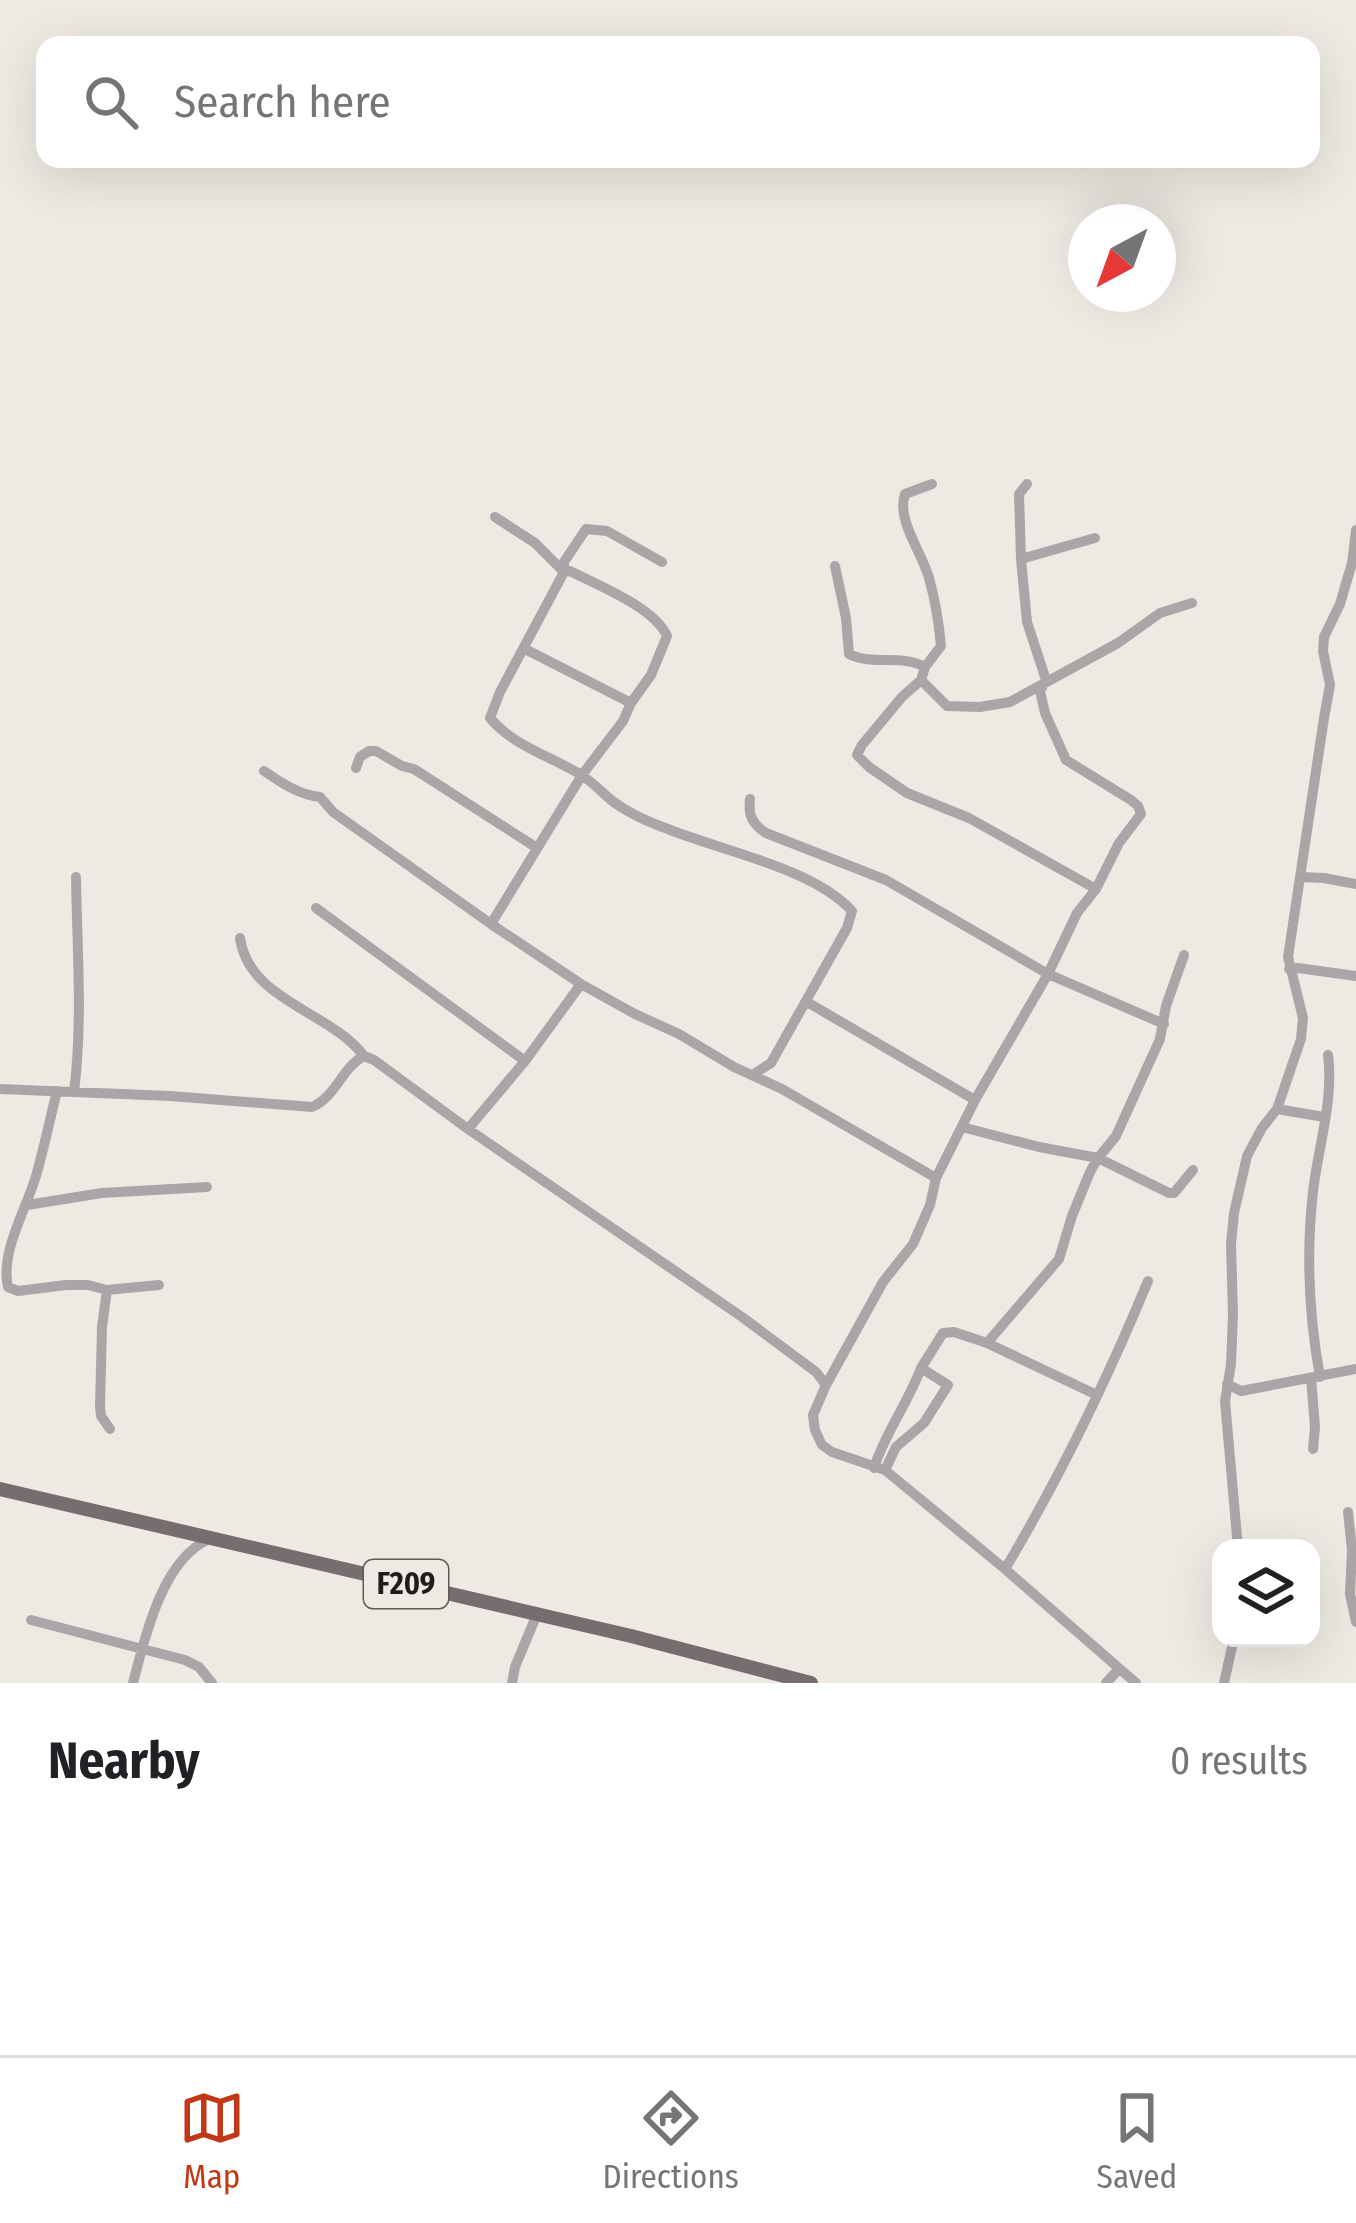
<!DOCTYPE html>
<html lang="en">
<head>
<meta charset="utf-8">
<style>
	:root { --surface:#fff; --page:#f6f6f6; --text:#202124; --muted:#757577; --line:#e0e0e0; --accent:#c23817 }
	body { margin:0; font-family:"Fira Sans Condensed",sans-serif; background:var(--page); color:var(--text) }
	.controls { position:absolute; right:36px; bottom:36px; display:grid; overflow:hidden; border-radius:24px; box-shadow:0 12px 48px #0002 }
	.controls button { width:108px; height:108px; display:grid; place-items:center; padding:0; border:0; border-bottom:3px solid var(--line); background:var(--surface); color:var(--text); font:60px sans-serif }
	.compass { position:absolute; left:1068px; top:204px; width:108px; height:108px; border-radius:50%; background:var(--surface); box-shadow:0 12px 48px #0002; rotate:221deg }
	.list { margin:0; padding:0; list-style:none }
	h2 { display:flex; justify-content:space-between; align-items:center; height:156px; margin:0; padding:0 48px; font-size:51px }
	h2 small { font-size:39px; font-weight:400; color:var(--muted) }
	.icon { flex:none; width:66px; height:66px; fill:none; stroke:currentColor; stroke-width:2; stroke-linecap:round; stroke-linejoin:round }
	.map { position:relative; flex:none; width:1356px; height:1683px; overflow:hidden }
	.search { position:absolute; background:var(--surface); box-shadow:0 12px 48px #0002; left:36px; right:36px; top:36px; height:132px; display:flex; align-items:center; gap:30px; box-sizing:border-box; padding:0 42px; border-radius:24px; color:var(--muted); font-size:45px }
	.sheet { height:372px; background:var(--surface) }
	nav { display:flex; justify-content:space-around; align-items:center; box-sizing:border-box; height:168px; border-top:3px solid var(--line); background:var(--surface); font-size:33px; color:var(--muted) }
	nav a { display:grid; justify-items:center; gap:6px }
	nav .on { color:var(--accent) }
	.map>svg:first-child { display:block }
</style>
</head>
<body>
<div class="map">
<svg width="1356" height="1683" viewBox="0 0 1356 1683">
	<rect width="100%" height="100%" fill="#eeeae3"/>
	<g fill="none" stroke-linecap="round" stroke-linejoin="round">
		<path stroke="#aaa6a7" stroke-width="10" d="M932 484 905 494C896 520 922 552 929 578 935 599 939 624 941 646L925 667 921 680 902 697 862 745 857 755 869 767 907 793 969 818 1096 889
			M1021 559 1019 494 1027 484
			M662 562 607 531 586 529 564 562V572L500 692 490 718C513 746 553 757 583 776 593 783 602 792 611 800 628 813 648 822 668 829 722 851 813 868 852 911L847 928 771 1063 754 1074
			M835 566 846 618 849 654C873 666 902 654 925 667
			M525 649 631 703
			M921 680 947 706 980 707 1010 702 1118 643 1160 613 1192 603
			M356 768 360 757 369 751H376L402 766 414 769 537 848
			M264 771C280 782 299 795 320 797L333 812 491 924 581 984 635 1014 679 1034 734 1067 782 1089 936 1178
			M750 799C748 815 752 824 766 833L886 880 1048 974 1164 1024
			M1301 877 1324 878 1356 884
			M316 908 525 1061
			M491 924 582 775 623 721 631 703 651 675 667 636C654 607 597 585 570 571L564 572 535 543 495 517
			M240 938C249 1001 330 1011 364 1056
			M1289 969 1298 968 1356 976
			M807 1002 975 1100
			M0 1089 170 1096 312 1107C336 1097 342 1067 364 1056L374 1060 468 1129 742 1317 816 1372 826 1385 813 1415 815 1430 822 1445 832 1452 885 1470 1005 1569 1136 1683
			M57 1091C50 1119 44 1148 36 1176 26 1210 0 1252 8 1287L18 1291 66 1285H88L107 1290 159 1285
			M74 1092C83 1021 77 948 76 877
			M1277 1109 1324 1117
			M962 1127 1039 1147 1098 1158 1169 1193H1174L1193 1170
			M468 1129 525 1061 581 984
			M27 1205 102 1193 207 1187
			M107 1290 102 1327 100 1407 101 1416 110 1429
			M987 1343 1097 1395
			M1320 1377C1309 1316 1306 1254 1313 1192 1318 1147 1334 1100 1328 1055
			M1311 1378 1315 1427 1313 1449
			M1227 1384 1241 1391 1356 1369
			M826 1385 883 1282 913 1244 930 1205 936 1178 975 1100 1048 974 1077 913 1096 889 1119 843 1141 814 1138 806 1131 800 1066 760 1045 713 1040 691 1046 680 1027 622 1021 559 1095 538
			M874 1468C885 1433 908 1403 921 1368
			M885 1470 896 1447 924 1423 948 1385 921 1368 943 1333 954 1332 987 1343 1059 1259 1072 1216 1090 1172 1098 1158 1116 1136 1160 1039 1166 1006 1184 955
			M1348 1512 1352 1550 1350 1594 1356 1622
			M1238 1548 1225 1401 1231 1364 1233 1315 1231 1244 1234 1213 1247 1156 1262 1128 1277 1109 1301 1039 1303 1018 1288 957 1324 718 1330 685 1323 651 1324 637 1340 604 1352 563 1356 530
			M1005 1569C1060 1477 1107 1380 1148 1281
			M31 1620 185 1660 199 1667 212 1683
			M133 1683C145 1637 162 1560 209 1539
			M512 1683 515 1667 537 1614
			M1106 1683 1119 1669
			M1224 1683 1234 1638"/>
		<path stroke="#756d6e" stroke-width="14" d="M0 1489 631 1636 811 1683"/>
	</g>
	<g text-anchor="middle" stroke-width="12" stroke-linejoin="round" paint-order="stroke">
		<rect fill="#eeeae3" stroke="#5d5a57" stroke-width="3" x="364" y="1560" width="84" height="48" rx="9"/>
		<g font-size="30" font-weight="bold" fill="#1f1d1b">
			<text x="406" y="1594">F209</text>
		</g>
	</g>
</svg>
<div class="controls">
<button><svg class="icon" aria-label="layers" viewBox="0 0 24 24"><path d="M12 4l9 5-9 5-9-5zM3 14l9 5 9-5"/></svg></button>
</div>
<svg class="compass" viewBox="-18 -18 36 36"><path d="M0-13l5 13h-10z" fill="#e53935"/><path d="M0 13l5-13h-10z" fill="#757577"/></svg>
<div class="search"><svg class="icon" aria-label="search" viewBox="0 0 24 24"><circle cx="10" cy="10" r="6"/><path d="M15 15l6 6"/></svg>Search here</div>
</div>
<section class="sheet">
<h2>Nearby<small>0 results</small></h2>
<ul class="list">
</ul>
</section>
<nav>
<a class="on"><svg class="icon" aria-label="map" viewBox="0 0 24 24"><path d="M3 6l6-2 6 2 6-2v14l-6 2-6-2-6 2zM9 4v14M15 6v14"/></svg>Map</a>
<a><svg class="icon" aria-label="directions" viewBox="0 0 24 24"><path d="M12 3l9 9-9 9-9-9zM9 14v-3h6M13 9l2 2-2 2"/></svg>Directions</a>
<a><svg class="icon" aria-label="saved" viewBox="0 0 24 24"><path d="M7 4h10v16l-5-4-5 4z"/></svg>Saved</a>
</nav>
</body>
</html>
